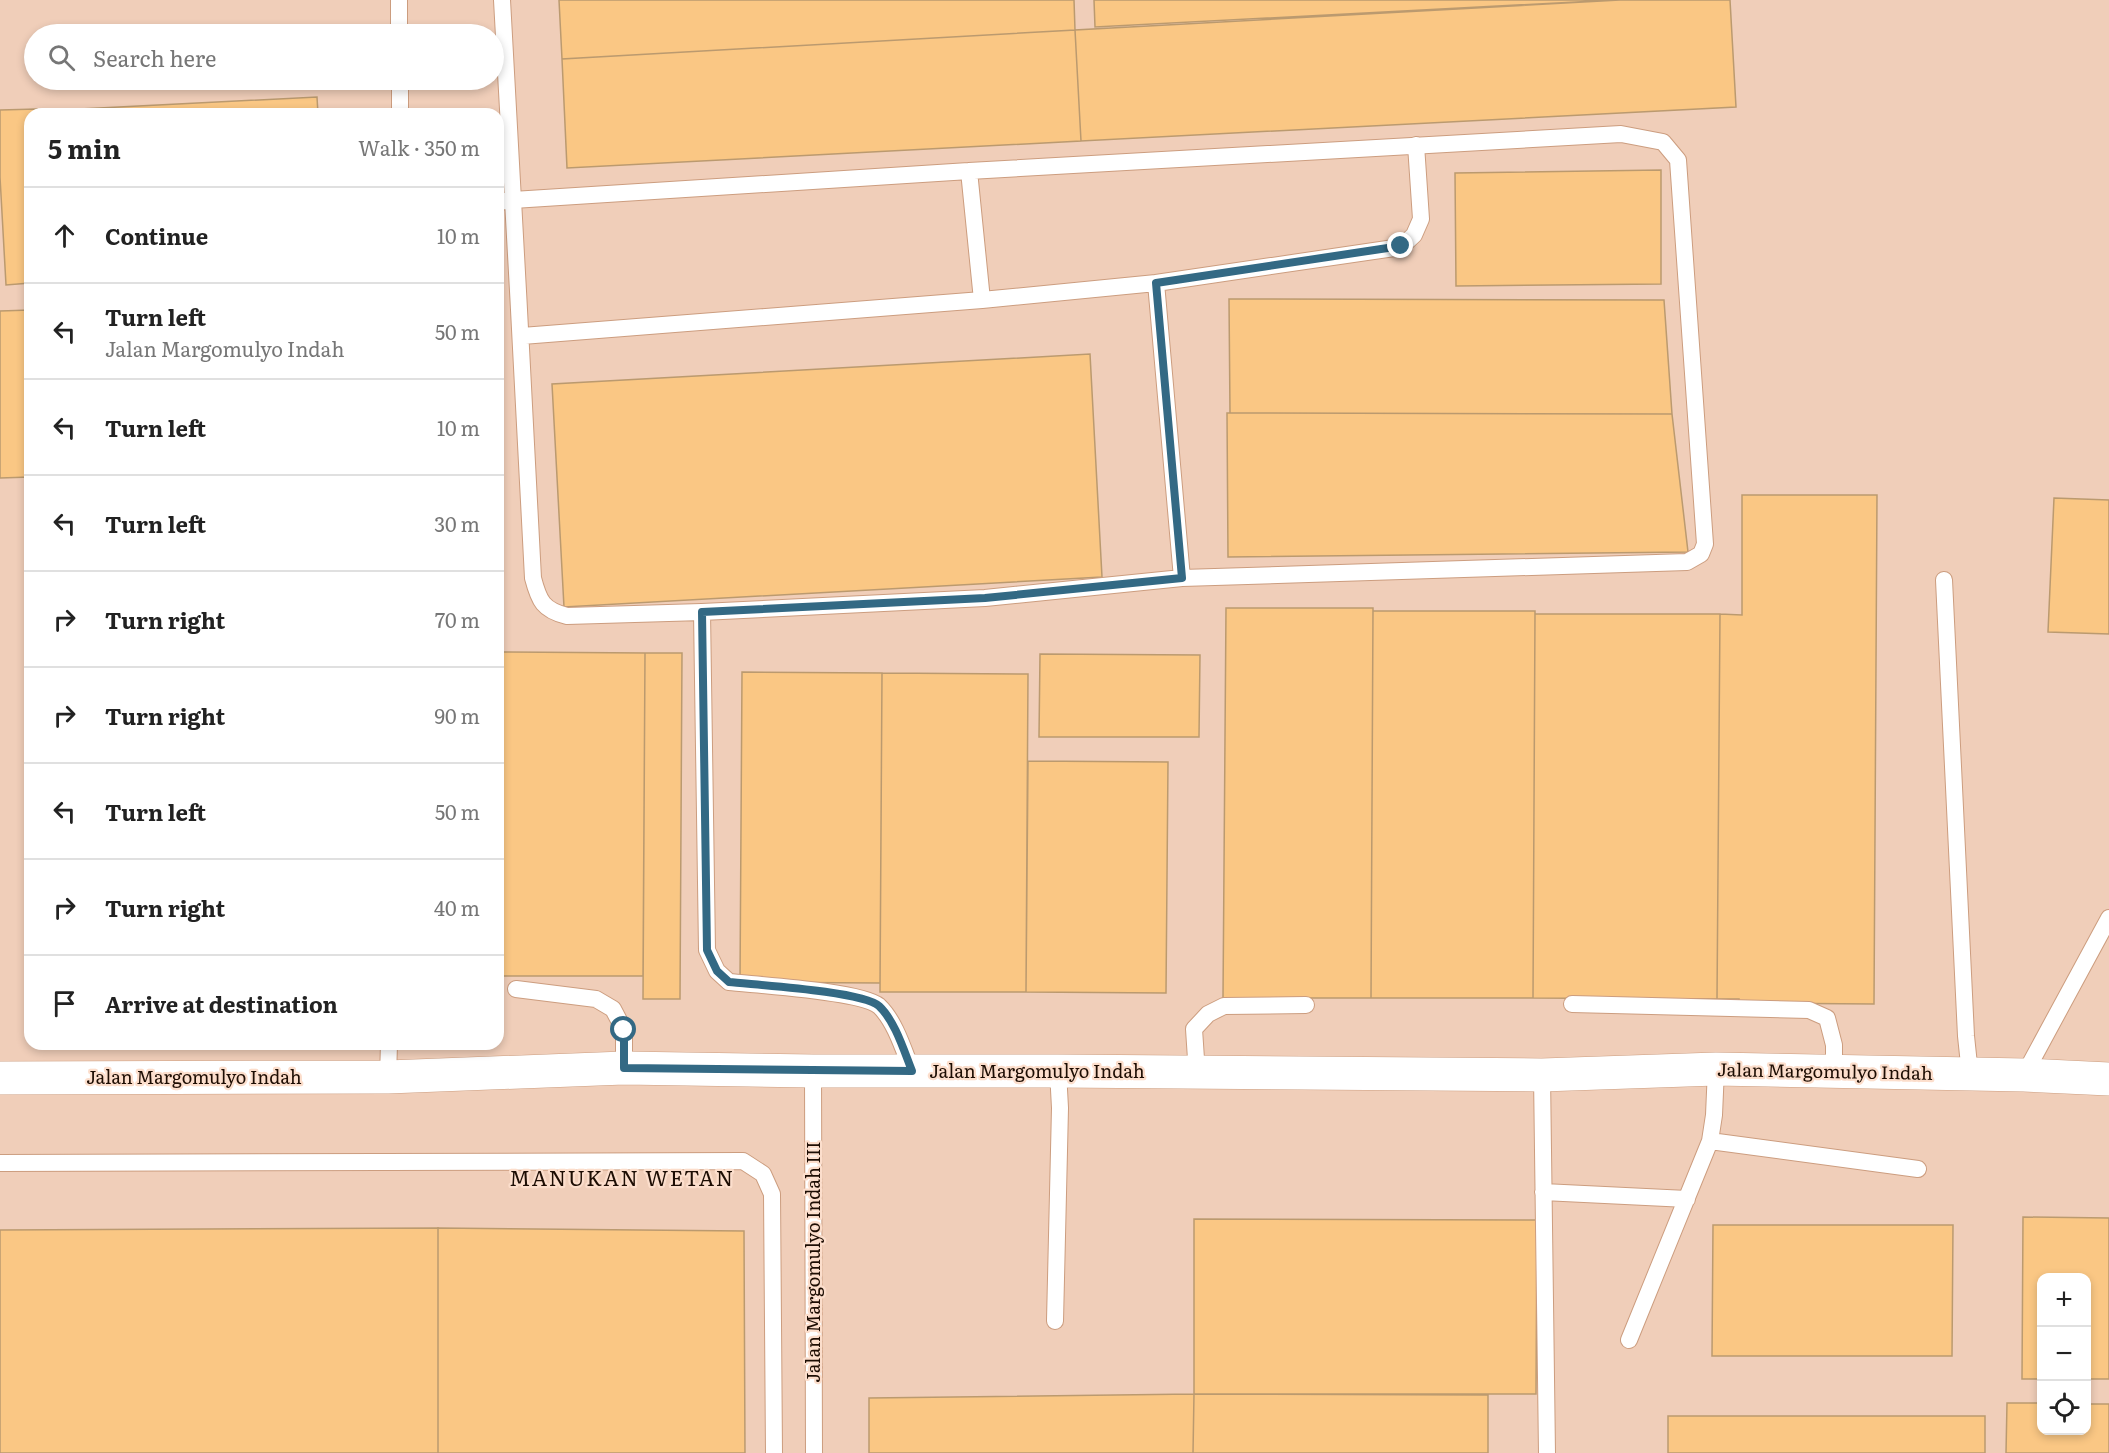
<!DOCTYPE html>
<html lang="en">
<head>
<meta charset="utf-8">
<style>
	:root { --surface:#fff; --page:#f2f2f2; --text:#222; --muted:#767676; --line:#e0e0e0 }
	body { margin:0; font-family:Literata,serif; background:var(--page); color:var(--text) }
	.controls { position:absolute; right:18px; bottom:18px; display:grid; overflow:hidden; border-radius:12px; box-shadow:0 3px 9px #0003 }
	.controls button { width:54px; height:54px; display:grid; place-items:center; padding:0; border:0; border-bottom:2px solid var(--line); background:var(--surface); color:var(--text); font:30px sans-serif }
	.stop { position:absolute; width:18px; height:18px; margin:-14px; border:4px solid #336984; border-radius:50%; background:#fff }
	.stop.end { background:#336984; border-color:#fff; box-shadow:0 2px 6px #0008 }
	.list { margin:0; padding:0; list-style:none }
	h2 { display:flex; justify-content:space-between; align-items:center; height:78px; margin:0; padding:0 24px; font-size:26px }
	h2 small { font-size:20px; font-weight:400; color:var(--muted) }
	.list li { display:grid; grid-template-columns:39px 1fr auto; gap:18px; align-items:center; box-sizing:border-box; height:96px; padding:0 24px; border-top:2px solid var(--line) }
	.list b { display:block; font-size:22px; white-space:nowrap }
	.list p { margin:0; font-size:20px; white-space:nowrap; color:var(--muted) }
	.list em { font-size:20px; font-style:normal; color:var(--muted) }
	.icon { flex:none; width:33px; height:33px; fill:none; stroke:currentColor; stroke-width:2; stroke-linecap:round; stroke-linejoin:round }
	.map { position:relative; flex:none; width:2109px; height:1453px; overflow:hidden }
	.search { position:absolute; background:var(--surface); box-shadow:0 3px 9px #0003; left:24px; top:24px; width:480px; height:66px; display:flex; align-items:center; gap:15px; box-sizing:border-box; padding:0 21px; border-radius:33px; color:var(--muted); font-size:22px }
	.panel { position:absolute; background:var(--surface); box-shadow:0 3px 9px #0003; left:24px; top:108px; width:480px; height:942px; border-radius:18px }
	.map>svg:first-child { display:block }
</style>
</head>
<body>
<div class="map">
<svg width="2109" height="1453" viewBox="0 0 2109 1453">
	<rect width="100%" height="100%" fill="#fcdecc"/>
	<path fill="#f0ceb9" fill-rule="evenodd" d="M0 0H2109V1453H0ZM34 34H494V80H34ZM30 114H498V1044H30ZM2042 1278H2086V1430H2042Z"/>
	<path fill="#fac784" stroke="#bb9a6f" stroke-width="1.5" d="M559 0H1074L1075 30 562 59Z
		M1094 0H1614L1095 27Z
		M1620 0H1730L1736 107 1081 141 1075 30Z
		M1075 30 1081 141 567 168 562 59Z
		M317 97 318 114H41V111Z
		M37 109V114H30V283L6 285 0 177V110Z
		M1661 170V284L1456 286 1455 173Z
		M1229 299 1664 300 1672 414 1230 413Z
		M30 310V477L0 478V311Z
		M1090 354 1102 577 564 607 552 384Z
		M1227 413 1672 414 1688 552 1228 557Z
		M1742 495H1877L1874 1004 1739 1003V999H1717L1720 614 1742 615Z
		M2054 498 2109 500V634L2048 632Z
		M1226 608H1373L1371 998H1223Z
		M1373 611H1535L1533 998H1371Z
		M1535 614H1720L1717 999 1533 998Z
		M500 652 645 653 643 976H498Z
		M645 653H682L680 999H643Z
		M1040 654 1200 655 1199 737H1039Z
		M742 672 882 673 880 983 740 982Z
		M882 673 1028 674 1026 992H880Z
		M1028 761 1168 762 1166 993 1026 992Z
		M2023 1217 2109 1218V1379H2086V1278H2042V1379H2022Z
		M1194 1219 1537 1220 1536 1394H1194Z
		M1713 1225H1953L1952 1356H1712Z
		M438 1228V1453H0V1230Z
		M438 1228 744 1231 745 1453H438Z
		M1194 1394 1488 1395V1453H1193Z
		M1194 1394 1193 1453H869V1398Z
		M2007 1403H2042V1430H2086V1404H2109V1453H2006Z
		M1668 1416H1985V1453H1668Z"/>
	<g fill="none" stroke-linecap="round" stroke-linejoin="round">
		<g stroke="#cc9d7f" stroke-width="18">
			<path id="lane" d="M399 0V34
				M400 80V114
				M498 202 513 200 969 171 1621 134 1663 142 1678 160 1705 544 1701 554 1687 562 1182 578 985 598 702 612 567 616C543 610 539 601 533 578 524 385 512 193 502 0
				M1156 283 1401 247 1414 235 1421 219 1416 145
				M982 300 1156 283 1182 578
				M522 336 982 300 969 171
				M1944 580 1966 1036 1970 1074
				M702 612 707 950 717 971 729 982C756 985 861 991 879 1006 895 1021 904 1051 912 1071
				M516 989 596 999 613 1009 624 1030V1068
				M1572 1004 1809 1010 1827 1018 1834 1045V1072
				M813 1071 814 1453
				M1197 1074 1194 1029 1208 1014 1224 1006 1306 1005
				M1542 1075 1547 1453
				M2024 1075 2109 918
				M388 1077 389 1044
				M1710 1141 1918 1169
				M0 1163 743 1161 763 1174 772 1194 774 1453
				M1543 1192 1687 1199
				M1055 1321 1060 1108 1058 1071
				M1629 1340 1710 1141 1714 1115 1716 1069"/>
		</g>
		<g stroke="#cc9d7f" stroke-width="34">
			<path id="street" d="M0 1078 388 1077 624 1068 813 1071H1058L1542 1075 1716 1069 2024 1075 2109 1079"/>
		</g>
		<use href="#lane" stroke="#fff" stroke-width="16"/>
		<use href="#street" stroke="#fff" stroke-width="33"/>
	</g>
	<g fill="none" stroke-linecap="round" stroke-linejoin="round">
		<path stroke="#336984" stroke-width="8" d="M624 1030V1068L912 1071C904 1051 895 1021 879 1006 862 991 756 985 729 982L717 971 707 950 702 612 985 598 1182 578 1156 283 1401 246"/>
	</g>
	<g text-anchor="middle" stroke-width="4.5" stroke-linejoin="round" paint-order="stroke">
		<g font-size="18" fill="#1d0d03" stroke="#fcdecc">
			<text x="1037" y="1078">Jalan Margomulyo Indah</text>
			<text transform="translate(1825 1072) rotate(1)" y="6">Jalan Margomulyo Indah</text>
			<text x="194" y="1084">Jalan Margomulyo Indah</text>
			<text transform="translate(814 1262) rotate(-90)" y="6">Jalan Margomulyo Indah III</text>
		</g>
		<g font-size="21" letter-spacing="1.5" fill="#1d0d03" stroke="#fcdecc">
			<text x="622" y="1186">MANUKAN WETAN</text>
		</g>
	</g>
</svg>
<div class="controls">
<button>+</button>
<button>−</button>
<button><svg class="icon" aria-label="locate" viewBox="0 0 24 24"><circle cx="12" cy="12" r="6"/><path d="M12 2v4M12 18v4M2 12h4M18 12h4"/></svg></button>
</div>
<div class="stop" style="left:624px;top:1030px"></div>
<div class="stop end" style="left:1401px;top:246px"></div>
<div class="search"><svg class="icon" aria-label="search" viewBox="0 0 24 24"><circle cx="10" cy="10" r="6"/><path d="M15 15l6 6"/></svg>Search here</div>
<section class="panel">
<h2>5 min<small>Walk · 350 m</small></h2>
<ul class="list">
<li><svg class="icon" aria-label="ahead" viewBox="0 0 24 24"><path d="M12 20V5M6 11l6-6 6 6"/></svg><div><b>Continue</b></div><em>10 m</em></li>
<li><svg class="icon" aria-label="left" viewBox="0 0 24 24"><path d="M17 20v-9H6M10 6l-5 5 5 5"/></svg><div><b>Turn left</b><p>Jalan Margomulyo Indah</p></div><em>50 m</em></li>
<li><svg class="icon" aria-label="left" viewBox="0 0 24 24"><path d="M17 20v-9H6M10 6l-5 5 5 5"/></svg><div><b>Turn left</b></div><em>10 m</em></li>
<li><svg class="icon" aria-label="left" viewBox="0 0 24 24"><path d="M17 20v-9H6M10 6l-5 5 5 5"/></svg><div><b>Turn left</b></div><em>30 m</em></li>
<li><svg class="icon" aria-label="right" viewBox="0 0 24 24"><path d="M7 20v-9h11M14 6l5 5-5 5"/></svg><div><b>Turn right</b></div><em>70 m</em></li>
<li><svg class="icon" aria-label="right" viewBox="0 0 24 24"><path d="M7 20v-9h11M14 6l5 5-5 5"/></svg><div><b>Turn right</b></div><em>90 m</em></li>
<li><svg class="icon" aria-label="left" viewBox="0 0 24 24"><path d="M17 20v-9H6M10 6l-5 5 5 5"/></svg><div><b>Turn left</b></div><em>50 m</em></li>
<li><svg class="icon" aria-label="right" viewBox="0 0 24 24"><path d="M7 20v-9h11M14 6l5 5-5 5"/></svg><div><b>Turn right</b></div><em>40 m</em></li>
<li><svg class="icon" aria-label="arrive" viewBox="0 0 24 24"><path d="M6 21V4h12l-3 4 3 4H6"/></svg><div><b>Arrive at destination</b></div></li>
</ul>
</section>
</div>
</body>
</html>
